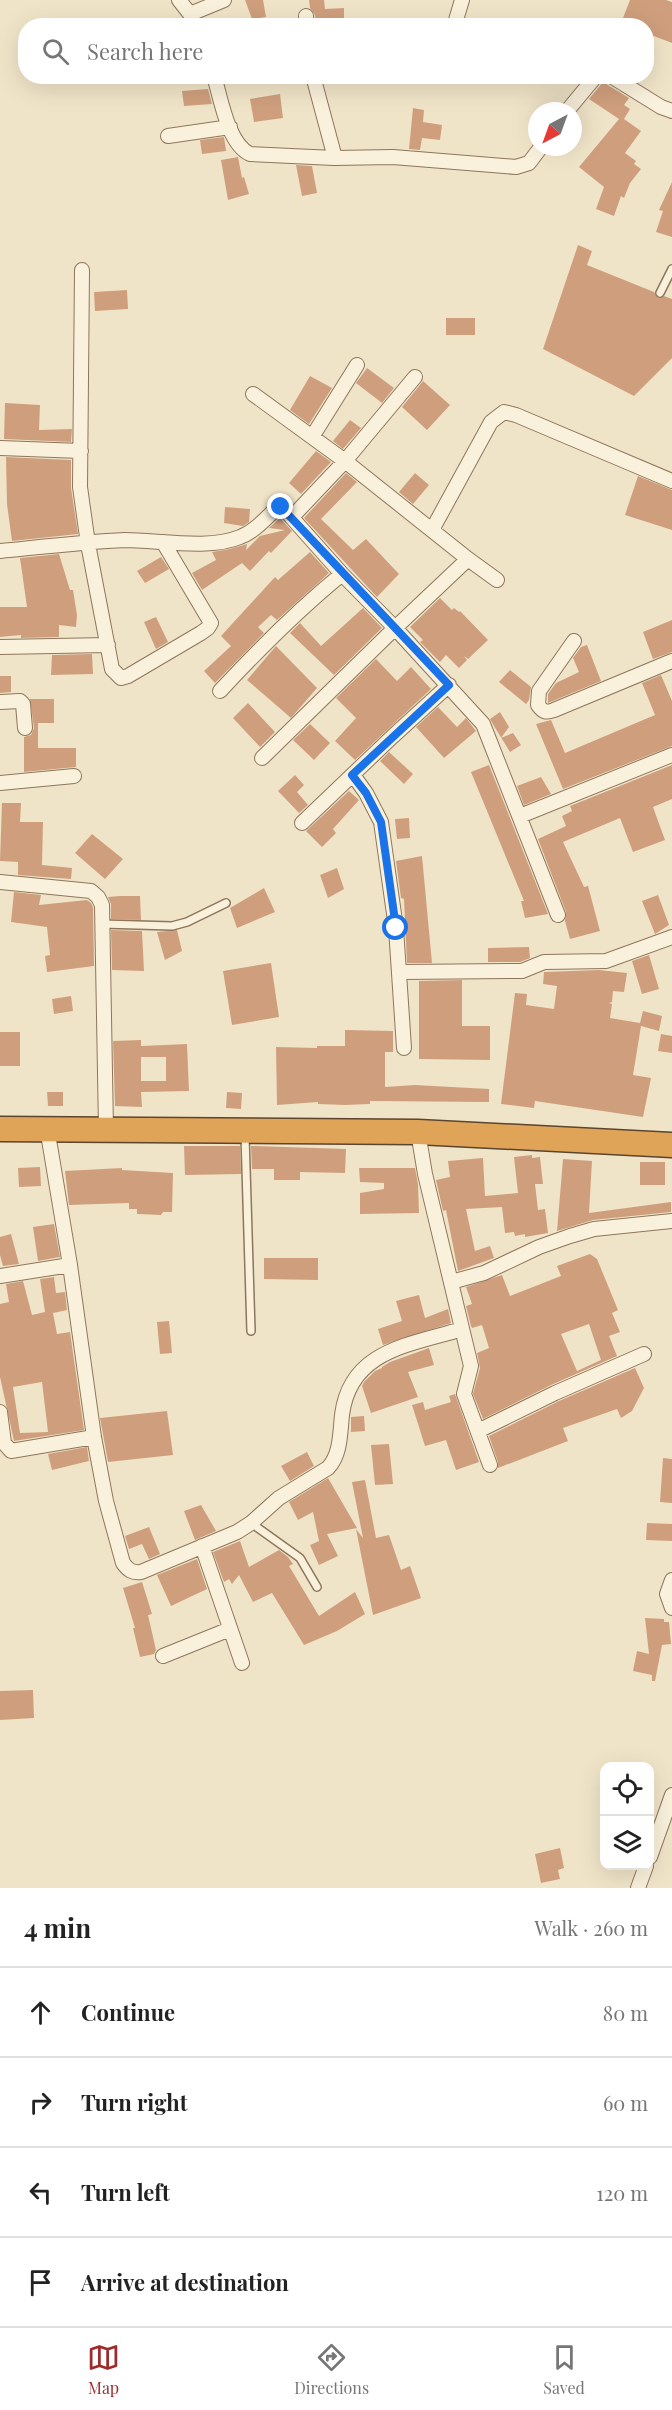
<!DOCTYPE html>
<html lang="en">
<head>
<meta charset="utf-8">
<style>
	:root { --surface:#fff; --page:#f6f6f6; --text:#222; --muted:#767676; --line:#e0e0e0; --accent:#9e2a2b }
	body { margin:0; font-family:"Playfair Display",serif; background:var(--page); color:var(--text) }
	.controls { position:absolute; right:18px; bottom:18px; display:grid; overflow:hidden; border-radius:12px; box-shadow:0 6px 24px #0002 }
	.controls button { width:54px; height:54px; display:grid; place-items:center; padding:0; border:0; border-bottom:2px solid var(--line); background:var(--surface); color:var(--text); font:30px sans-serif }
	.compass { position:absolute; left:528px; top:102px; width:54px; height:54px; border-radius:50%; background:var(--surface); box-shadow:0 6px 24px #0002; rotate:221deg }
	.stop { position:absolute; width:18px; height:18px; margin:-14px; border:4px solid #1a73e8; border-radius:50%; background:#fff }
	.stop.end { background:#1a73e8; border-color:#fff; box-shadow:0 2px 6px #0008 }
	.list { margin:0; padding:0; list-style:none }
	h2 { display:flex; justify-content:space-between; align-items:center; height:78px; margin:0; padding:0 24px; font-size:26px }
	h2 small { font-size:20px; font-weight:400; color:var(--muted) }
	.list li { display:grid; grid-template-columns:39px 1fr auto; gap:18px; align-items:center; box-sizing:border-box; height:90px; padding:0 24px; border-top:2px solid var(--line) }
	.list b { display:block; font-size:22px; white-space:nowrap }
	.list em { font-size:20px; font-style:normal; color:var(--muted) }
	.icon { flex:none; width:33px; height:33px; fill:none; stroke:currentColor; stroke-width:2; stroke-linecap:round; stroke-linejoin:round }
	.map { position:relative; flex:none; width:672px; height:1888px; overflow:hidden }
	.search { position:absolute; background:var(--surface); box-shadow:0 6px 24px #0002; left:18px; right:18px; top:18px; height:66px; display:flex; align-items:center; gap:15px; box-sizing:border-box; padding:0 21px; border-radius:24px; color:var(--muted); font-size:22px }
	.sheet { height:438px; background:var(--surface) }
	nav { display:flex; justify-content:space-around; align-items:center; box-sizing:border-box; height:84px; border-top:2px solid var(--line); background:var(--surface); font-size:16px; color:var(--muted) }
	nav a { display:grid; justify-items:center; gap:3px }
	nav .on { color:var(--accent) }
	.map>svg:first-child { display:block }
</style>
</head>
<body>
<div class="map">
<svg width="672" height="1888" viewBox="0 0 672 1888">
	<rect width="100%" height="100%" fill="#f0e4c8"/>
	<path fill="#cf9f7d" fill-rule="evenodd" d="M245 0H263L266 17 252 19Z
		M309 0H324L325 9 344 8V25L316 26 315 15 310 8Z
		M630 0H666L672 2V43L646 33V26H628L621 23Z
		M603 82 629 98 624 105 630 109 624 119 641 131 625 153 636 161 634 164 641 169 630 183 624 198 621 196 614 216 596 209 604 187 579 167 619 119 589 99Z
		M208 89 212 104 184 106 182 91Z
		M280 94 283 118 254 122 250 99Z
		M413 108 424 110 423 122 442 125 440 140 422 138 420 150 409 149Z
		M224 137 226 151 202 154 200 140Z
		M238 157 242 178 244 177 249 194 228 200 221 160Z
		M296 165 312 166 317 193 302 196Z
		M672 182V237L656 232 663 211 659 210Z
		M578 245 592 251 587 265 654 292 658 298 664 296 672 299V358L634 396 543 349Z
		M127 290 128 309 95 311 94 292Z
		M446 318H475V335H446Z
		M367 368 394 388 382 403 356 383Z
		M310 376 332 388 309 424 290 410Z
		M423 381 450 405 427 430 402 407Z
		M5 403 40 405 39 430 72 429 71 442 4 439Z
		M350 420 361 428 343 449 333 441Z
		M316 451 331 462 301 494 289 483Z
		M6 457 71 460V488L78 534 12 541 7 504Z
		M346 473 357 482 321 519 353 550 366 539 399 574 377 597 304 518Z
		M415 473 429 485 413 504 399 492Z
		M638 476 672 490V530L625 515Z
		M225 507 250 509 249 522 243 526 224 523Z
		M280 518 292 531 271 553 269 551 250 571 242 563 202 590 192 573 216 560 212 552 230 549 247 544 246 550 260 536 285 530 269 528Z
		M310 552 329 573 277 620 271 615 258 627 264 633 215 683 204 671 231 646 221 636 275 577 278 580Z
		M59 554 70 590H73L77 615 76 627 59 625V637L21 638V635L0 637V607H27L20 558Z
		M161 557 169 569 145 583 137 571Z
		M440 598 452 610 454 608 459 612 460 611 488 640 468 659 464 656 467 660 459 668 446 655 440 662 420 642 423 640 410 627Z
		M363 608 382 628 334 675 290 633 300 623 321 646Z
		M156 617 168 642 156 649 144 622Z
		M672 620V652L653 659 643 632Z
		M587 645 601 681 548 703V694L556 683 579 672 573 658 581 647Z
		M276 646 317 688 291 718 247 680Z
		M92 654 93 674 51 675 52 655Z
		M376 659 397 681 411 667 431 689 355 760 335 741 356 718 336 698Z
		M510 670 531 687 529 700 526 704 499 682Z
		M661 675 672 701V746L563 789 536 724 551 720 565 753 655 715 642 683Z
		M0 676H11V692L0 693Z
		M30 699H54V723H38V748H76V767L24 772V737L31 735 34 728Z
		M248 703 275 732 260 747 233 718Z
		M438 707 457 727 466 718 476 731 444 758 416 727Z
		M500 712 509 727 501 738 513 733 521 745 510 752 494 726 490 719Z
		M310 724 330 743 314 760 293 740Z
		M389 752 413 774 404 784 380 761Z
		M489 765 548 914 525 918 521 901H524L471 772Z
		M672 765V799L653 807 665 840 633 852 620 818 563 842 584 887 588 886 600 931 570 939 565 921 566 912 538 839 566 826 562 816 572 811 570 806Z
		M295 775 304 785 297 792 308 805 299 813 278 791Z
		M541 777 551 794 524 805 517 786Z
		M349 791 359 800 333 829 336 833 322 847 306 831Z
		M2 803H21L20 822H43L42 865 72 868 71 879 18 875V862L0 861Z
		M409 818 410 838 397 839 395 819Z
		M92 834 123 859 105 879 75 853Z
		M422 856 432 963H407L404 899 401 898 396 861Z
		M337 868 344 889 328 898 320 875Z
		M264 888 275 912 237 928 230 908Z
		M14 892 41 895 39 905 87 900 91 903 93 907 94 966 47 972 45 956 50 955 47 927 11 922Z
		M658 895 669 925 655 934 642 901Z
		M120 896H140L141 920 111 919V904L108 897Z
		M111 930 142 931 144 971 112 970Z
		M177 930 182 951 165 960 157 932Z
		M529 947 530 958 520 962H488V948Z
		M649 955 659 989 642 994 632 961Z
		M271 963 279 1017 232 1025 223 971Z
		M599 970 627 973 624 992 613 991 612 1002 609 1003 612 1004 610 1018 640 1023 643 1011 662 1016 659 1031 641 1026 633 1075 651 1078 643 1117 535 1101 534 1108 501 1104 515 993 527 994 526 1005 554 1009 557 986 543 984 544 972Z
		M462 980V1026H490V1060L419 1059V981Z
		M71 996 73 1011 54 1014 52 999Z
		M345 1030 393 1031V1052H385V1087L415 1085 489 1089V1102L370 1101V1104L345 1105 318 1104V1102L277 1105 276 1047 317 1048V1046H345Z
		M0 1032H20V1066H0Z
		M661 1034 672 1036V1053L658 1051Z
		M141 1040V1046L187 1044 189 1091 141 1092 142 1107 115 1106 113 1041ZM141 1057H166V1081H141Z
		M47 1092H63V1106H48Z
		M227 1092 242 1093 241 1109 226 1108Z
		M184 1146H240L241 1174 185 1175Z
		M251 1146 346 1149 345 1173 300 1172V1180H274V1169H252Z
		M532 1155V1158L540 1157 543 1184H535L538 1210 545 1209 548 1233 525 1237V1234L515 1236 514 1232 505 1233 502 1207 466 1209 475 1251 490 1246 494 1258 458 1271 446 1210 443 1211 436 1180 450 1177 448 1161 483 1158 485 1196 518 1193 514 1157Z
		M563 1159 592 1161 589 1213 671 1202V1212L593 1220 557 1231Z
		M640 1162H665V1185H640Z
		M40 1167 41 1186 19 1187 18 1168Z
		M122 1168V1170L173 1173 172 1212H163L161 1215 137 1214V1209H129V1203L69 1205 65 1171Z
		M359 1168H415L418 1184 419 1213 360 1214V1193L384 1189V1183L360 1182Z
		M54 1224 60 1257 38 1261 33 1227Z
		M11 1234 19 1264 3 1266 0 1255V1237Z
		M590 1254 597 1259 618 1310 612 1313 620 1332 609 1336 617 1356 551 1385 483 1419 473 1394 480 1368 477 1353 489 1348 482 1325 472 1328 471 1326 466 1306 472 1304 466 1287 502 1275 510 1296 561 1276 557 1266ZM589 1324 601 1360 577 1371 561 1334Z
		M264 1258H318V1280L264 1279Z
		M54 1277 56 1293 65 1292 67 1310 53 1313 57 1334 70 1332 84 1430 14 1441 0 1377V1304L9 1302 6 1284 23 1281 32 1315 45 1312 40 1279ZM42 1382 48 1432 20 1433 13 1387Z
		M419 1295 425 1318 448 1309 451 1323 383 1345 378 1329 402 1321 396 1301Z
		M169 1321 172 1353 160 1354 157 1322Z
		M429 1348 434 1365 408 1372 418 1397 371 1413 362 1386 364 1382 375 1371 382 1368V1367L390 1362Z
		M635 1368 644 1388 632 1411 621 1418 617 1409 563 1428 568 1441 498 1468V1462L489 1436 559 1401Z
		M455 1394 479 1462 456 1470 446 1440 425 1446 412 1405 423 1402 425 1410 451 1402 449 1396Z
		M167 1411 173 1455 108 1462 100 1418Z
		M364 1416 365 1431 351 1432V1417Z
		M389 1444 393 1484 375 1485 371 1445Z
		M87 1447 89 1461 52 1470 48 1454Z
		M307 1452 314 1466 290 1481 281 1466Z
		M663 1458 672 1459V1503L660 1502Z
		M328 1478 357 1528 327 1534 338 1556 319 1565 310 1545 319 1541 313 1512 298 1520 289 1502Z
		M365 1480 376 1538 389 1535 401 1570 410 1566 421 1598 373 1615 356 1529 363 1538 352 1482Z
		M201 1505 216 1531 195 1540 184 1511Z
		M647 1523 672 1524V1541L646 1540Z
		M149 1527 160 1554 149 1559 142 1544 129 1549 125 1536Z
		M240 1541 249 1567 279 1550 288 1557 293 1564 289 1566 319 1616 355 1592 365 1614 337 1631 304 1645 272 1593 253 1602 239 1575 232 1584 229 1579 224 1582 213 1552Z
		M197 1559 207 1589 171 1606 157 1575Z
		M142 1582 152 1614 148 1615 156 1650 154 1654 140 1657 133 1628H135L123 1588Z
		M645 1618 664 1619V1622H669L671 1644 662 1645 655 1681H652V1675L633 1671 637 1651 649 1654Z
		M33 1690 34 1718 0 1720V1691Z
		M560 1848 564 1868 558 1870 560 1879 541 1883 535 1854Z"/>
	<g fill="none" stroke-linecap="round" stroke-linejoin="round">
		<g stroke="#8d765c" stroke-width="10">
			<path id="lane" d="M660 293 672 269
				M102 924 172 926 187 922 226 903
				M245 1136 251 1331
				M251 1523 300 1558 317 1587"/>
		</g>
		<g stroke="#8d765c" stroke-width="16">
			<path id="street" d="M179 0 190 14 196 26
				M190 14 224 0
				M306 16 307 26
				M456 20 462 0
				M214 76C221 99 228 144 250 154L334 158 393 157 516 167 529 163 541 147
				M313 76 335 158
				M611 76 661 107 672 111
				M567 111 596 76
				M168 136 230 127
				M82 270 80 487 88 544 112 669 121 678 128 676 201 633 208 628 211 623 163 542
				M253 394 345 461 468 559 497 580
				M312 437 357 365
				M0 448 81 451
				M292 517 345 461 415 377
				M432 530 491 422 504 412 516 415 672 481
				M0 551C41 547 83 542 125 540 158 540 210 550 240 537 254 532 265 519 276 509L281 507 285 510 342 574 395 628 483 724 558 915
				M574 641 539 691 538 705C543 712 546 713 554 710L672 661
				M0 647 108 645
				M220 691C259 649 298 610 342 574
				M0 702 20 701 23 704 25 728
				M262 758 395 628 468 559
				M353 775 366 793 381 822 396 928 404 1048
				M0 783 74 776
				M520 816 672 755
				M302 823 392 737 449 685
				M0 882 91 891 98 897 102 905 106 1129
				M401 972 522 971 544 962 606 961 672 937
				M47 1128 70 1265 94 1437 106 1501 123 1563C128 1570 132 1573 141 1572L237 1532 251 1523 279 1498 328 1468C341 1454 340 1433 342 1415 350 1350 410 1345 462 1329
				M418 1132 425 1174 471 1366 464 1394 490 1465
				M0 1276 70 1265
				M451 1282 484 1273 539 1247 570 1236 594 1229 672 1221
				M0 1412 4 1443 11 1451 94 1437
				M478 1431 555 1393 644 1354
				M202 1546 242 1663
				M672 1580 667 1594 672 1608
				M163 1656 230 1629
				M650 1857 672 1795
				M638 1888 646 1866"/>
		</g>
		<g stroke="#5b4430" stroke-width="27">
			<path id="highway" d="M0 1129 418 1132 672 1145"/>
		</g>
		<use href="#lane" stroke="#faf1dc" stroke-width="7"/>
		<use href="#street" stroke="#faf1dc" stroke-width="14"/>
		<use href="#highway" stroke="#e0a458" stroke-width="24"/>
	</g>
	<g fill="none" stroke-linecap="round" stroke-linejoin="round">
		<path stroke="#1a73e8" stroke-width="8" d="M281 507 449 685 352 775 366 793 381 822 396 928"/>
	</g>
</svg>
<div class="controls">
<button><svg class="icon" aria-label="locate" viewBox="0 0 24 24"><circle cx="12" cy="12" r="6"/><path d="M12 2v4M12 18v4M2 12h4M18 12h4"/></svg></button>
<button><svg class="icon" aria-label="layers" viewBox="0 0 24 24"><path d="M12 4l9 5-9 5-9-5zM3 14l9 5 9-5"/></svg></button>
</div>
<svg class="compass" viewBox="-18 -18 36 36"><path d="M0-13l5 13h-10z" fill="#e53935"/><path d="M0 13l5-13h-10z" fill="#767676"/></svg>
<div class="stop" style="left:396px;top:928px"></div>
<div class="stop end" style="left:281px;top:507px"></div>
<div class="search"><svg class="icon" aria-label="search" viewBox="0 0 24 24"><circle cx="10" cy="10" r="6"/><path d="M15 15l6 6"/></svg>Search here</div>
</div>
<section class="sheet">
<h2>4 min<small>Walk · 260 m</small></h2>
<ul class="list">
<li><svg class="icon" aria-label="ahead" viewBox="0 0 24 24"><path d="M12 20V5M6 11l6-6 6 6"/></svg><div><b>Continue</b></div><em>80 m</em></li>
<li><svg class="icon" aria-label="right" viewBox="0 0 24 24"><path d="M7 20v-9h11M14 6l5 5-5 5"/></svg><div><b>Turn right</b></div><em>60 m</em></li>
<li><svg class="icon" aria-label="left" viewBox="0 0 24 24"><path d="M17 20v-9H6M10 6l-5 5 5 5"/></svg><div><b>Turn left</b></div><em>120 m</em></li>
<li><svg class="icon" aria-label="arrive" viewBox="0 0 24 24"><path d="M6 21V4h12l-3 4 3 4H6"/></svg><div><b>Arrive at destination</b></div></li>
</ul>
</section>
<nav>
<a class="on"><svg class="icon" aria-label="map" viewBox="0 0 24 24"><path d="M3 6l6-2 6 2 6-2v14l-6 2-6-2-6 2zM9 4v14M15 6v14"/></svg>Map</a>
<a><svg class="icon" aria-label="directions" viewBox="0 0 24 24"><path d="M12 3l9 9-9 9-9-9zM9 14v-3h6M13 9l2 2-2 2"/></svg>Directions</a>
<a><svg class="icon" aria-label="saved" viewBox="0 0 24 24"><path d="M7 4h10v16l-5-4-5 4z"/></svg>Saved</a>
</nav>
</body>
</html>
